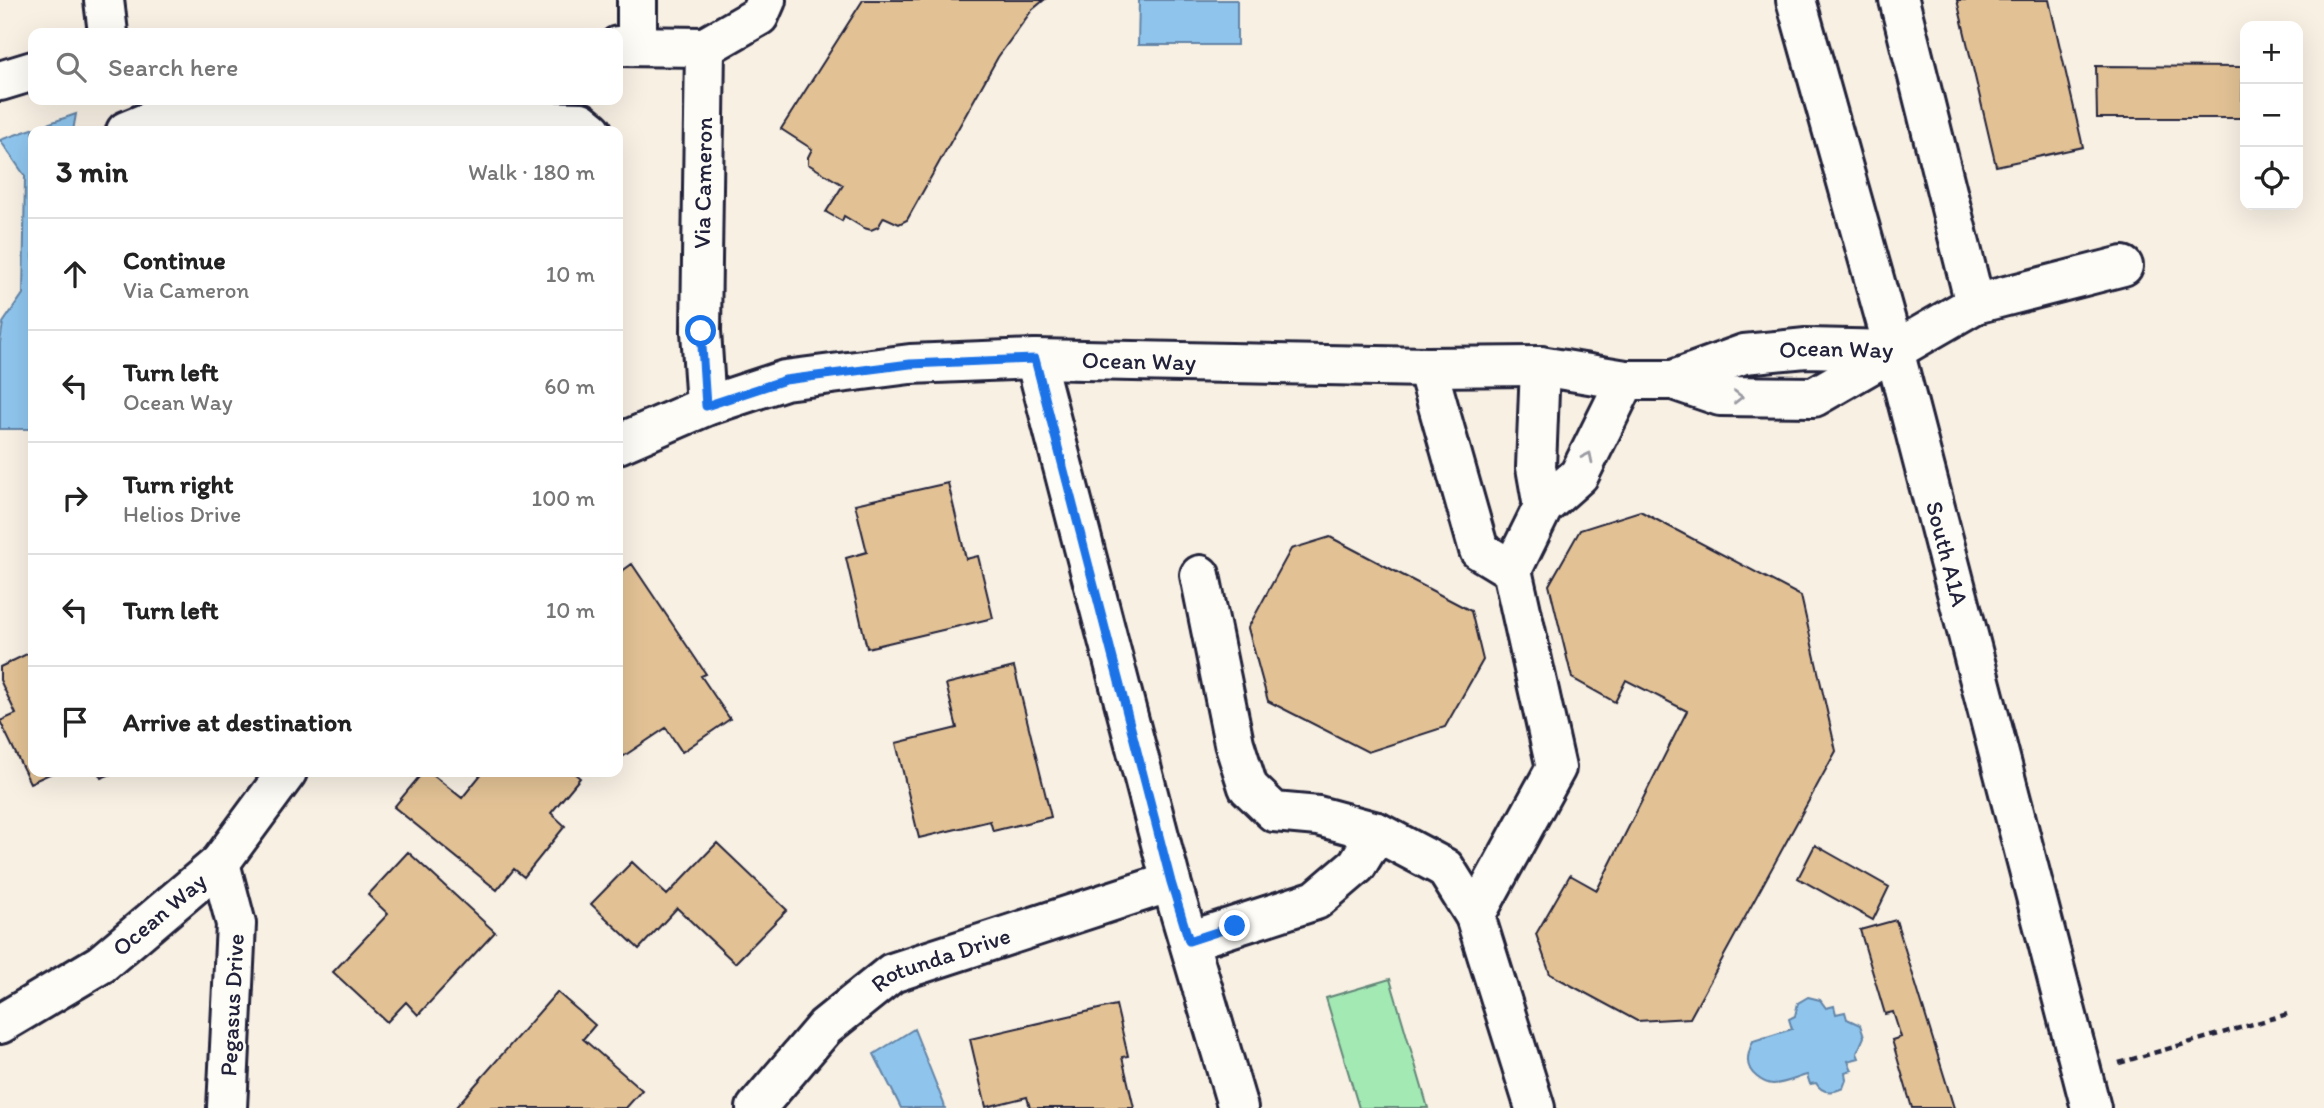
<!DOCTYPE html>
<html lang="en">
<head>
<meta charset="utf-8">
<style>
	:root { --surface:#fff; --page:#f6f6f6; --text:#222; --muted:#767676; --line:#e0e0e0 }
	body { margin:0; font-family:Itim,sans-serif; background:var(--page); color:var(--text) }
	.controls { position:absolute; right:21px; top:21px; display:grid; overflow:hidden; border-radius:14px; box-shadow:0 7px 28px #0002 }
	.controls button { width:63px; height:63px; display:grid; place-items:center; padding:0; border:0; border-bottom:2px solid var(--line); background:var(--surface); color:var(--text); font:35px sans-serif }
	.stop { position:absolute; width:21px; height:21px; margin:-16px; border:5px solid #1a73e8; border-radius:50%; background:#fff }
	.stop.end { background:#1a73e8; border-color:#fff; box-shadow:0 2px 7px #0008 }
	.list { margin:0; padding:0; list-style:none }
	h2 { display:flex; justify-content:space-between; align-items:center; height:91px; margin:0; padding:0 28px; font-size:30px }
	h2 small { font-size:23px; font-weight:400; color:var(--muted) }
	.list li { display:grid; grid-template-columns:46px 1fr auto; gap:21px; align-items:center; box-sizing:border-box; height:112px; padding:0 28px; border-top:2px solid var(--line) }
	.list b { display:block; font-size:26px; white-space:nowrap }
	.list p { margin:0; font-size:23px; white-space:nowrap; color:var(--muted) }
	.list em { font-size:23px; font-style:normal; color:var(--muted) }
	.icon { flex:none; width:38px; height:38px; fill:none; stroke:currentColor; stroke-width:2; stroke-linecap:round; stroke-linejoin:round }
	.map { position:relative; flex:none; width:2324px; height:1108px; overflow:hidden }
	.search { position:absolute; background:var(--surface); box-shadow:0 7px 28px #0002; left:28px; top:28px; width:595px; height:77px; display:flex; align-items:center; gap:18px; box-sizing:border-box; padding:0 24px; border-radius:14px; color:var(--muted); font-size:26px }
	.panel { position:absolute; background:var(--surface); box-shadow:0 7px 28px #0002; left:28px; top:126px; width:595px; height:651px; border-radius:14px }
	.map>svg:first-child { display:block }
</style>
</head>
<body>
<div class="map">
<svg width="2324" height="1108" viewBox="0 0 2324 1108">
	<rect width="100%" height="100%" fill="#f8f0e3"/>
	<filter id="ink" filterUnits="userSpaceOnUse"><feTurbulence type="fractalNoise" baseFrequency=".0143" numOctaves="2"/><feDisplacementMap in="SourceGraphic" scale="14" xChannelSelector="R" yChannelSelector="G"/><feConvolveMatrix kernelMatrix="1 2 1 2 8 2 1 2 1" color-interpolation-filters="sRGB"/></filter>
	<g filter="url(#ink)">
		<path fill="#a3e9b4" stroke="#628678" stroke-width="2" d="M1390 979 1428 1108H1359L1326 998Z"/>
		<path fill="#8fc5ed" stroke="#6384a6" stroke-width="2" d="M1139 0H1237V45H1138Z
			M76 114 73 131H33V429H0V343L3 323 23 294 25 176 0 140Z
			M1808 997 1820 1000 1826 1008 1834 1006 1836 1014 1845 1012 1847 1019 1860 1025 1864 1037 1857 1053 1859 1058 1848 1061 1852 1070 1845 1072 1846 1080 1843 1088C1832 1093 1822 1094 1816 1083L1810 1084 1807 1075C1796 1078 1784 1084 1773 1084 1767 1084 1762 1081 1757 1077 1744 1067 1747 1055 1753 1041L1792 1029 1789 1019 1795 1016 1798 1003Z
			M914 1029 944 1104 945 1108H901L874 1054Z"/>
		<path fill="#e2c295" stroke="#22223b" stroke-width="2" d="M863 0H1044L1032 10 998 57 907 220 899 224 884 217 878 227 871 230 864 228 844 216 842 221 826 212 843 185 808 164V157L812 149 781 129Z
			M1957 0H2049L2083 147 1996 166Z
			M2096 66 2243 67 2242 118H2097Z
			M948 483 966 559 978 556 993 618 867 648 846 558 867 552 855 504Z
			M1640 511 1801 596 1836 751 1690 1018 1637 1021 1550 974 1536 934 1570 875 1597 890 1687 711 1626 680 1615 702 1572 678 1549 585 1580 530Z
			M1330 537 1471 611 1483 660 1445 727 1368 752 1268 701 1248 628 1291 549Z
			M632 564 706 674 701 676 730 719 682 752 666 728 618 760V574Z
			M33 651V772H54L30 783 0 721 16 714 0 680V667Z
			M1014 667 1051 817 993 831 990 821 919 838 896 743 957 728 946 684Z
			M98 772H116L101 778Z
			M423 772H429L462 798 483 772H573L580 778 551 813 565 826 524 877 514 869 497 890 394 807Z
			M717 843 787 910 735 963 677 908 639 949 591 904 632 862 667 895Z
			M1815 845 1889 887 1873 920 1798 878Z
			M408 852 495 932 418 1015 406 1002 387 1022 333 972 388 914 368 895Z
			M1896 920 1954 1108H1912L1892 1040 1901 1037 1893 1012 1885 1014 1860 930Z
			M557 992 595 1025 583 1039 642 1090 626 1108H455Z
			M1116 1005 1128 1056 1122 1057 1134 1108H1030L1027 1097 986 1107 970 1039Z"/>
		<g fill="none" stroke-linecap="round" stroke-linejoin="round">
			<g stroke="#22223b" stroke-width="44">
				<g id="minor">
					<path d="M104 0 108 33"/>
					<path d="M637 0V46"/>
					<path id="s1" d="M1796 0 1894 350 2091 1108"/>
					<path d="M618 46 705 47 759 16 766 0"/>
					<path d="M705 47 701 331 706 406"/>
					<path d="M0 81 33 71"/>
					<path d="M126 131 160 117H369L581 122 592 131"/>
					<path d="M1975 304 2123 266"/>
					<path d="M1035 359 1171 882 1238 1108"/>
					<path d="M1540 366 1536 467 1543 507"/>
					<path d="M1427 367 1479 550 1512 570 1556 768 1475 916"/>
					<path id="s2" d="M1673 380 1744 354 1806 348 1894 350"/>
					<path id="s3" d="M618 444 706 406 785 380 910 364 1035 359 1427 367 1540 366 1626 380H1673L1720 396 1814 397 1975 304 1899 0"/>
					<path d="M1512 570 1543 507 1579 475 1626 380"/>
					<path d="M1200 575 1234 743 1248 787 1274 812 1318 816 1377 832 1445 868 1475 916 1535 1108"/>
					<path d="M220 863 236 924 227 1108"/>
					<path d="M1189 941 1316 900 1357 865 1377 832"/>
					<path id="s4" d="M0 1024 101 964 220 863 287 772"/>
					<path id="s5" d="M756 1108 825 1027 892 973 1171 882"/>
				</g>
			</g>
			<path stroke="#22223b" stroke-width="4.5" stroke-dasharray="7 5" stroke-linecap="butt" d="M2119 1063 2291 1013"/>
			<use href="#minor" stroke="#fdfcf7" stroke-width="38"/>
		</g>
		<defs><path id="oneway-chevron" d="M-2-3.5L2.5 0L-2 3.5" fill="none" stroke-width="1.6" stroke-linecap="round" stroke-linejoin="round" transform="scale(1.75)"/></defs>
		<g stroke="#9a9aa2">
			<use href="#oneway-chevron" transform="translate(1738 397)"/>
			<use href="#oneway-chevron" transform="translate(1588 457) rotate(-64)"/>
		</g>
	</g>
	<g fill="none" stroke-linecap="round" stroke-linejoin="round" filter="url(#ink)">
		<path stroke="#1a73e8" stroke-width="9" d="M701 331 706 406 785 380 910 364 1035 359 1171 882 1189 941 1235 926"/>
	</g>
	<g text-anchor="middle" stroke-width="5" stroke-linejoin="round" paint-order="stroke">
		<g font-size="24" fill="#22223b" stroke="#fdfcf7">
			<text transform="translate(703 183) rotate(-89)" y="8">Via Cameron</text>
			<text dy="8" stroke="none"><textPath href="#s2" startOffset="168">Ocean Way</textPath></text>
			<text dy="8" stroke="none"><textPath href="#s3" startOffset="534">Ocean Way</textPath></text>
			<text dy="8" stroke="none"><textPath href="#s1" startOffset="574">South A1A</textPath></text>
			<text dy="8" stroke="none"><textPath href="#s4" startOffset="194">Ocean Way</textPath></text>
			<text dy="8" stroke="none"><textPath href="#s5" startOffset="243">Rotunda Drive</textPath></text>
			<text transform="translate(232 1005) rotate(-87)" y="8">Pegasus Drive</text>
		</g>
	</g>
</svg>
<div class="controls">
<button>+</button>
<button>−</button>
<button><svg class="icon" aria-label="locate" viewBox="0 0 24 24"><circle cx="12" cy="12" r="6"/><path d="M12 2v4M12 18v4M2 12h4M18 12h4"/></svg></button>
</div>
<div class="stop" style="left:701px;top:331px"></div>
<div class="stop end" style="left:1235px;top:926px"></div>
<div class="search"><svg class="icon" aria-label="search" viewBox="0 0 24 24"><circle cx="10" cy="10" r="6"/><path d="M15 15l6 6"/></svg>Search here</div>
<section class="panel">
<h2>3 min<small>Walk · 180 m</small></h2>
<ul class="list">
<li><svg class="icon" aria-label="ahead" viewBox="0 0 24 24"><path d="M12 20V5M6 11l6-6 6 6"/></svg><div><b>Continue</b><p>Via Cameron</p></div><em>10 m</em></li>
<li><svg class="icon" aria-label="left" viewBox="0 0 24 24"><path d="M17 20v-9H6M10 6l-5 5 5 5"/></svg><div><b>Turn left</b><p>Ocean Way</p></div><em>60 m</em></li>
<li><svg class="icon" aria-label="right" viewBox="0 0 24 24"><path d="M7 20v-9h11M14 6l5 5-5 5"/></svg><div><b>Turn right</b><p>Helios Drive</p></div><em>100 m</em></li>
<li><svg class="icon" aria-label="left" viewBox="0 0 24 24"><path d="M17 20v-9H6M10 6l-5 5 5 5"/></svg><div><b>Turn left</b></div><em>10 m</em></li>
<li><svg class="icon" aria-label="arrive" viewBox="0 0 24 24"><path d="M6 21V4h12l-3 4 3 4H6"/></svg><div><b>Arrive at destination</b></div></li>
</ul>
</section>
</div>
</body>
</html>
